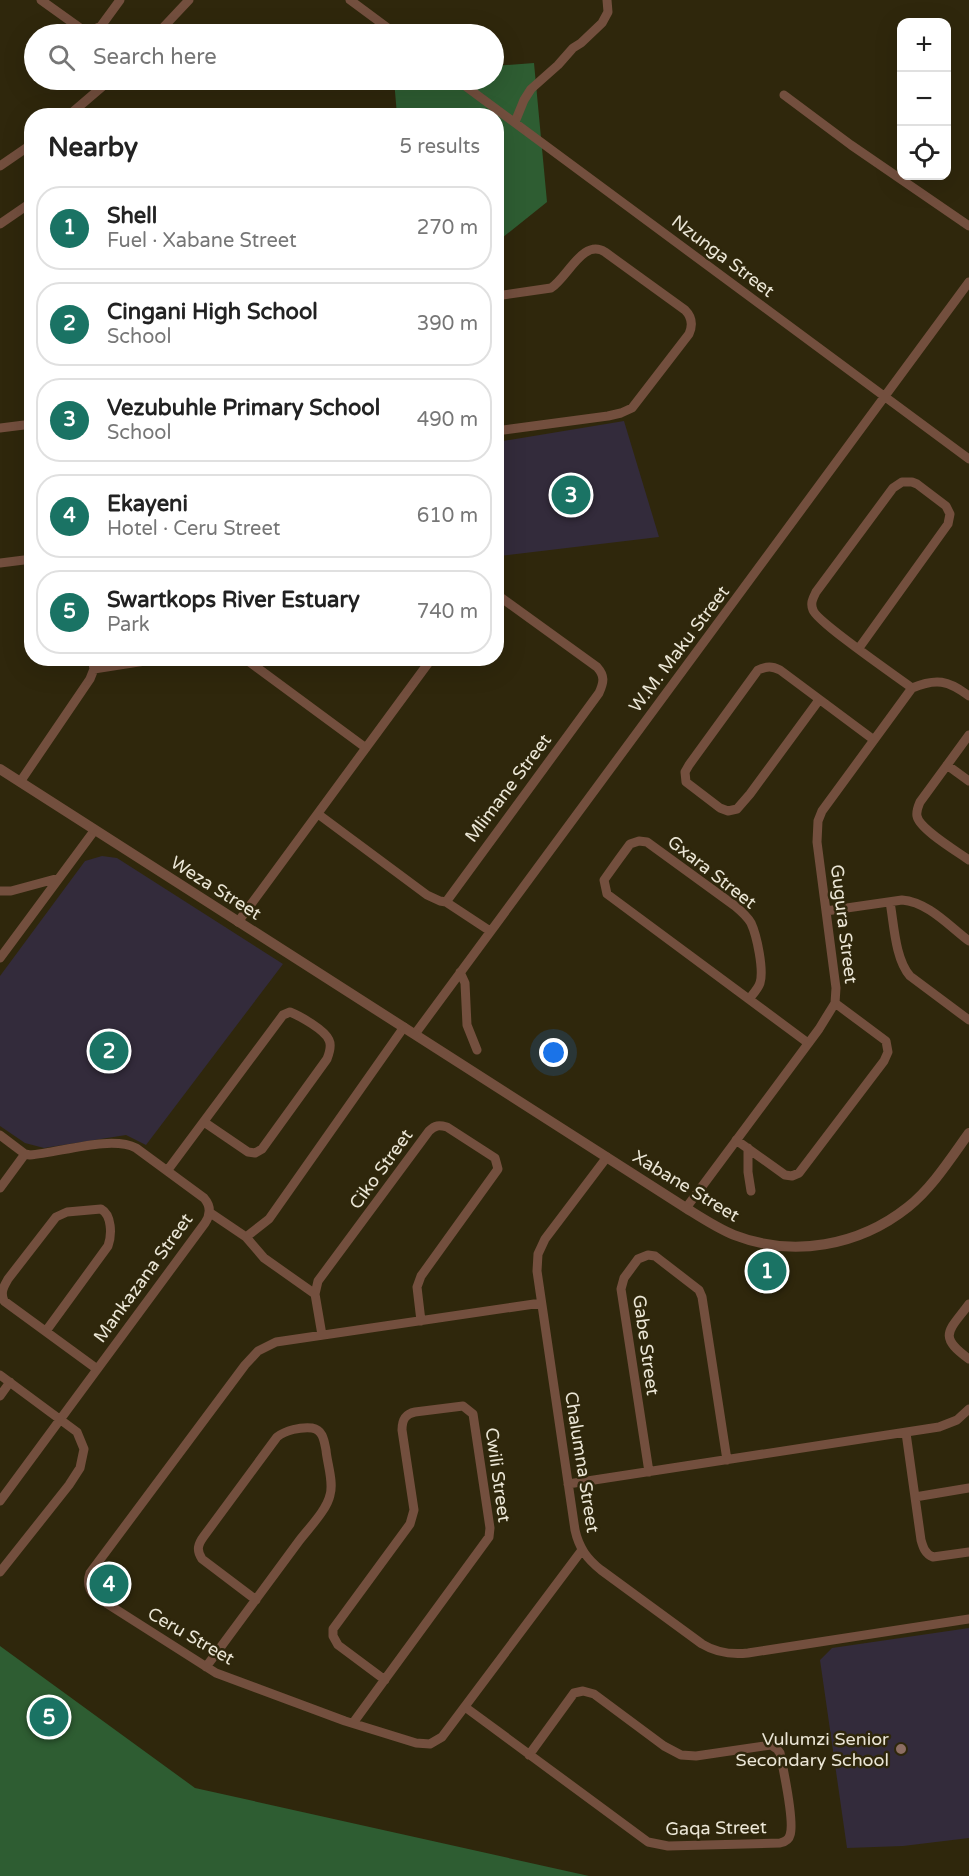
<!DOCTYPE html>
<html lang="en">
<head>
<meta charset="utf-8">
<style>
	:root { --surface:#fff; --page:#f6f6f6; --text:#222; --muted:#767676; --line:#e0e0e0; --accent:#1a7364 }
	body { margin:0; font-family:"Varela Round",sans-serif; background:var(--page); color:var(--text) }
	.controls { position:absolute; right:18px; top:18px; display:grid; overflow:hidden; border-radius:12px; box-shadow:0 6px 24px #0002 }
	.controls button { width:54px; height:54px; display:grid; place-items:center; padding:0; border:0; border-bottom:2px solid var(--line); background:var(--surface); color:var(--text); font:30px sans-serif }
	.you { position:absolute; left:554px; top:1053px; width:21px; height:21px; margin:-15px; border:4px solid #fff; border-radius:50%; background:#1a73e8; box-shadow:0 0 0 9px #1a73e833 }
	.badge { display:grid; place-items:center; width:39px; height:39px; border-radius:50%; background:var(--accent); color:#fff; font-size:20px; font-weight:700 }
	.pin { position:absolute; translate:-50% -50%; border:3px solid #fff; box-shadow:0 2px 6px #0006 }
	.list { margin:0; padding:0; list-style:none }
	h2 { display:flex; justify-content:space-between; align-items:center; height:78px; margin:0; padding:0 24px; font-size:26px }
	h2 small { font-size:20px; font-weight:400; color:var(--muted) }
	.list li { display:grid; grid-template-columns:39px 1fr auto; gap:18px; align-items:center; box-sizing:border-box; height:84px; margin:0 12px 12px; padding:0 12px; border:2px solid var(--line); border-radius:24px }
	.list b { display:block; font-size:22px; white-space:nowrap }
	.list p { margin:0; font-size:20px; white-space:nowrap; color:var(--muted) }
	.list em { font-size:20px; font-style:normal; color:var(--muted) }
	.icon { flex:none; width:33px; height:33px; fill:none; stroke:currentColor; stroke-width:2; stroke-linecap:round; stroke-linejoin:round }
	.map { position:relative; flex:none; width:969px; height:1876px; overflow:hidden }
	.search { position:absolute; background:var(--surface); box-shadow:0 6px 24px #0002; left:24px; top:24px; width:480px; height:66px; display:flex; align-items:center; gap:15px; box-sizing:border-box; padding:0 21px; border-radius:33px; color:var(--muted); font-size:22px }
	.panel { position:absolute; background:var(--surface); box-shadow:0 6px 24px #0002; left:24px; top:108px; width:480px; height:558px; border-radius:24px }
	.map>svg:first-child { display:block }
</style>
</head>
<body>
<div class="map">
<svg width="969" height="1876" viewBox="0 0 969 1876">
	<rect width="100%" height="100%" fill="#2f270c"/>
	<path fill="#332b3b" d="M624 421 659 537 500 556 496 532 497 442Z
		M102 856 117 858 283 964 146 1145 126 1135 44 1148 25 1143 0 1126V976L85 861Z
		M969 1628V1838L903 1846 847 1848 820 1660 832 1648Z"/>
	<path fill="#2e5d32" d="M534 63 547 202 497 242 496 116 397 115 394 80H494V66Z
		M0 1646 195 1788 589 1876H0Z"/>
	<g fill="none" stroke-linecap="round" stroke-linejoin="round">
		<path stroke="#734f3e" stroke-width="9" d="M41 0 80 28 90 31 101 26 120 0
			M350 0 396 34
			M157 34 189 0
			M457 80 969 459
			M784 95 851 145 969 226
			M68 116 110 80
			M515 122 524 100 531 89 558 65 573 48 581 43 602 23 608 12 607 0
			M0 166 32 144
			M0 224 32 202
			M496 296 551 288C568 277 583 238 605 252L685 310C692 317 693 325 689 334L632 408 621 413 608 416 496 431
			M0 428 32 424
			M0 563 32 559
			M859 648 948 524 950 514 946 506 917 484 912 482H902L893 488 816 592C813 598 810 603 813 610 816 621 897 677 912 688
			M244 658 366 748
			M94 669 164 658
			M819 700 750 794 737 809 728 811 720 808 686 782 685 772 689 765 758 670C767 666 772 666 780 670L874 740
			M969 735 920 802C918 807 916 811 917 816 919 829 958 852 969 860
			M947 765 969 781
			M20 782 90 679 94 669 92 658
			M318 814 427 895 440 901 446 902 599 693C604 682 605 676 597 667L496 594
			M0 891H11L59 878
			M446 902 490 931
			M890 902C894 924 895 959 910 976L969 1020
			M826 911 902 900C928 902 949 926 969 941
			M238 922 432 658
			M0 958 94 831
			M460 972 465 983 467 1025 477 1050
			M749 999C753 994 758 989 760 983 764 970 757 936 751 923 747 916 741 911 735 906L647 842 639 841 630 844 619 859 604 880 607 894 808 1043
			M415 1034 969 282
			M0 1135 25 1154 30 1155C59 1153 111 1135 136 1148L204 1198C211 1206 211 1214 205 1223L0 1501
			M736 1140 785 1175 792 1176 799 1173 884 1061 888 1052 886 1041 835 1003
			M748 1148V1172L751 1191
			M607 1157 545 1239 538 1254 537 1271 575 1530C579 1548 587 1559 601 1570L702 1644C717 1653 731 1655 748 1653L969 1619
			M167 1171 283 1015 290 1012C300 1016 325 1030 329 1040 332 1046 329 1054 327 1059L262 1149 255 1153 248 1152 204 1122
			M0 1188 25 1154
			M686 1208 819 1029 835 1003 836 988 817 842 818 821 822 811 912 688C936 678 948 680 969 696
			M209 1212 246 1237 264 1258 315 1294
			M246 1237 269 1219 404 1027
			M541 1303 276 1342 258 1351 245 1365 90 1573C87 1582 88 1589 95 1596L216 1673 345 1721 416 1743 430 1744 442 1737 582 1550
			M969 1304C949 1331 937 1336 969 1359
			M46 1331 108 1246C112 1235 112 1215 101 1209L67 1212 56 1217 8 1279C4 1286 0 1292 4 1301L97 1369
			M322 1335 315 1294 318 1281 429 1131C435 1125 439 1125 447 1127L495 1158 498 1169 421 1276 417 1287 421 1321
			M0 1375 77 1432 84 1449 80 1468 69 1485 0 1572
			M0 1396 10 1382
			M906 1433 921 1540C923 1547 925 1554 933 1557L969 1552
			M649 1472 621 1289 624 1278 638 1259 648 1255 655 1256 699 1290 702 1297 727 1460
			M568 1484 939 1427 957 1420 969 1409
			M915 1497 969 1488
			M206 1667C237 1625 268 1583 299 1541 308 1529 327 1510 330 1495 334 1482 327 1463 326 1450 324 1440 323 1430 312 1428 300 1427 286 1430 277 1437L204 1536C198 1544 196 1550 202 1559L256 1600
			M465 1707 648 1842 668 1846 780 1843C784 1842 789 1840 790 1835 795 1822 783 1768 780 1753L777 1749 771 1745 696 1756 681 1755 664 1746 594 1694 583 1691 574 1693 529 1755
			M353 1723 489 1537 490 1528 473 1414 463 1406 415 1412C405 1414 402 1420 402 1430L414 1510 410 1524 333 1629V1636L338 1645 385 1680"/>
		<path stroke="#734f3e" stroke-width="10" d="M0 769 686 1208C702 1218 717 1228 734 1235 793 1258 859 1246 908 1207 932 1188 951 1158 969 1133"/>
	</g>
	<circle fill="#8d6e63" stroke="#2f270c" stroke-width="2" cx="901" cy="1749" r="6"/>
	<g text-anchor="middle" stroke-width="5" stroke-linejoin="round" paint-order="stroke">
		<g font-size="18" fill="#ebe6d6" stroke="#2f270c">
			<text transform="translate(723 256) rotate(37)" y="6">Nzunga Street</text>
			<text transform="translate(679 649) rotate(-53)" y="6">W.M. Maku Street</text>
			<text transform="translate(508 788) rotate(-53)" y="6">Mlimane Street</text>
			<text transform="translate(712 872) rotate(38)" y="6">Gxara Street</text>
			<text transform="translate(216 888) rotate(32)" y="6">Weza Street</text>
			<text transform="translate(844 924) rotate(83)" y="6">Gugura Street</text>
			<text transform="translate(381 1169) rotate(-54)" y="6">Ciko Street</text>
			<text transform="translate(686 1186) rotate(31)" y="6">Xabane Street</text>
			<text transform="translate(143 1278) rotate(-54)" y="6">Mankazana Street</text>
			<text transform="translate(646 1345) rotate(82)" y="6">Gabe Street</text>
			<text transform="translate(582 1462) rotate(81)" y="6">Chalumna Street</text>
			<text transform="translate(498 1475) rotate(82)" y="6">Cwili Street</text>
			<text transform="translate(191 1636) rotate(30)" y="6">Ceru Street</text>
			<text transform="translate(716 1828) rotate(-1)" y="6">Gaqa Street</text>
		</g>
		<g font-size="18" fill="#ebe6d6" stroke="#2f270c" text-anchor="end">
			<text x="889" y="1745">Vulumzi Senior<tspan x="889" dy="21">Secondary School</tspan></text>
		</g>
	</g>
</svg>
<div class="controls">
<button>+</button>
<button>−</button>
<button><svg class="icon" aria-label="locate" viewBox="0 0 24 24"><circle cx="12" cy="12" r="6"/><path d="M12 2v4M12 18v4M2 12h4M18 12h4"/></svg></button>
</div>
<div class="you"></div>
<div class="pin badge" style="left:767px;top:1271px">1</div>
<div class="pin badge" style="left:109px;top:1051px">2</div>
<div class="pin badge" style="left:571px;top:495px">3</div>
<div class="pin badge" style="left:109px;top:1584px">4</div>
<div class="pin badge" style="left:49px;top:1717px">5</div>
<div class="search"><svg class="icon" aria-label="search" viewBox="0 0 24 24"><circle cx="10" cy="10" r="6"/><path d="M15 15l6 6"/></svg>Search here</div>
<section class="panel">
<h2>Nearby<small>5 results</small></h2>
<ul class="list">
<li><span class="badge">1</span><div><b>Shell</b><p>Fuel · Xabane Street</p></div><em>270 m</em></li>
<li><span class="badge">2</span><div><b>Cingani High School</b><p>School</p></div><em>390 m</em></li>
<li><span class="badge">3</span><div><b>Vezubuhle Primary School</b><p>School</p></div><em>490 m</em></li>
<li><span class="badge">4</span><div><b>Ekayeni</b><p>Hotel · Ceru Street</p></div><em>610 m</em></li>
<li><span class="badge">5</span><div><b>Swartkops River Estuary</b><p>Park</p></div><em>740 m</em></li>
</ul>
</section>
</div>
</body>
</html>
